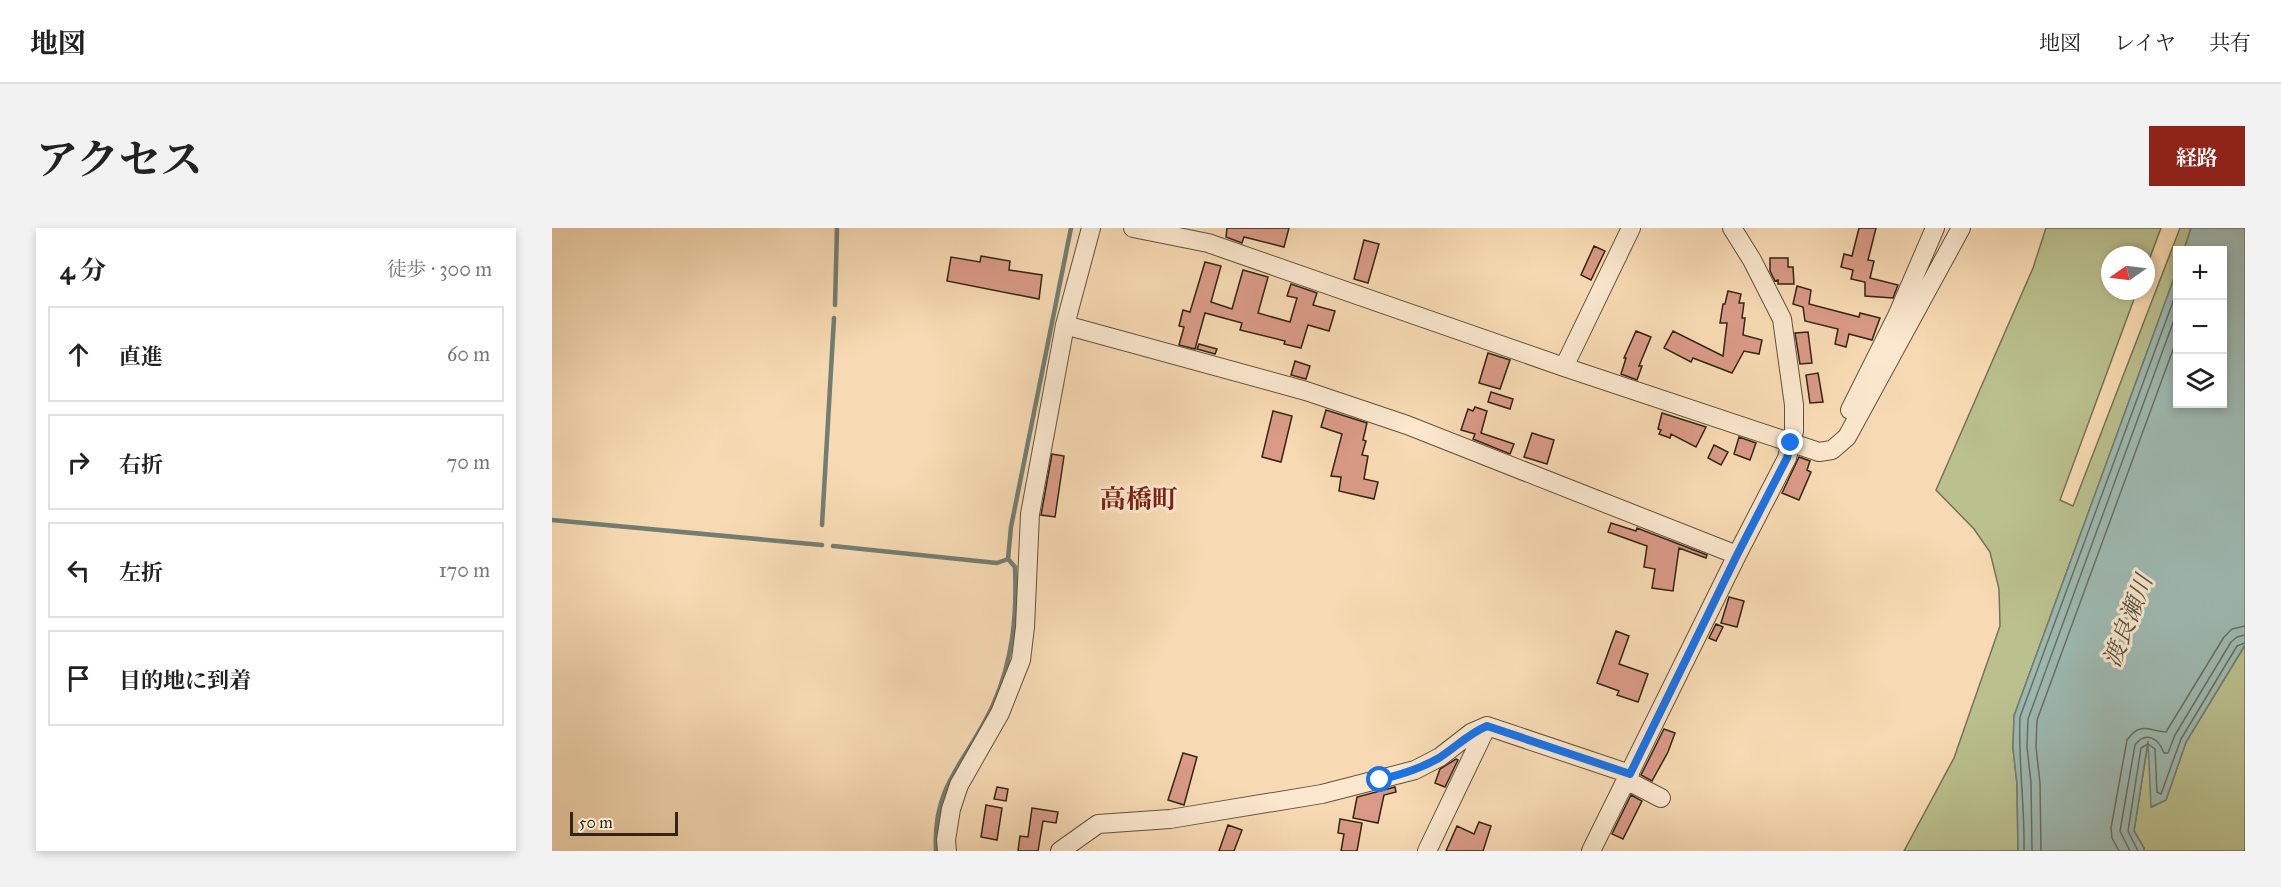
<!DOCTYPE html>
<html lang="ja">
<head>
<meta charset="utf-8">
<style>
	:root { --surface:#fff; --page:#f2f2f2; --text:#222; --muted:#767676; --line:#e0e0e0; --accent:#8f2418 }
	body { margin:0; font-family:"IM FELL Great Primer","Noto Serif JP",serif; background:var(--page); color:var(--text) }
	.controls { position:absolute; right:18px; top:18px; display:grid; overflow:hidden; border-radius:0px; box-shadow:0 3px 9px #0003 }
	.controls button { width:54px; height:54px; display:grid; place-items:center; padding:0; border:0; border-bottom:2px solid var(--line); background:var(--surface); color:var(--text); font:30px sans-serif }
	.compass { position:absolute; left:1549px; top:18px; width:54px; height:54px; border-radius:50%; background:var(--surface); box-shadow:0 3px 9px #0003; rotate:256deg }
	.scale { position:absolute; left:18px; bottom:15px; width:108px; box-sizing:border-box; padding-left:6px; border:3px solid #312515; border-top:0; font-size:16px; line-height:21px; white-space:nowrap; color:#312515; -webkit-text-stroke:4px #fae7ce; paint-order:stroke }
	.stop { position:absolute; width:18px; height:18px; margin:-14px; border:4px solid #1a73e8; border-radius:50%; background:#fff }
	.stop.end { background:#1a73e8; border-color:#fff; box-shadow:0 2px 6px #0008 }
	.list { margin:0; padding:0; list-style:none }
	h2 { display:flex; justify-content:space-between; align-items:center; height:78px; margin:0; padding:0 24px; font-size:26px }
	h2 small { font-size:20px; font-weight:400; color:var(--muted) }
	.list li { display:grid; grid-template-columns:39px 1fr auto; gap:18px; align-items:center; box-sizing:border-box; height:96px; margin:0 12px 12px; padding:0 12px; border:2px solid var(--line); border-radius:0px }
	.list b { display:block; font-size:22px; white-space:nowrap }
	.list em { font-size:20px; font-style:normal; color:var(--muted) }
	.icon { flex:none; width:33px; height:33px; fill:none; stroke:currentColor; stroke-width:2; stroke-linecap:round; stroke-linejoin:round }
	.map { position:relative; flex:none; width:1693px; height:623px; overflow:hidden; border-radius:0px }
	header { display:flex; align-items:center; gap:36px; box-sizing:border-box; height:84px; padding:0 30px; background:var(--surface); border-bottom:2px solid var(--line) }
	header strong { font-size:28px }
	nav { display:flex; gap:33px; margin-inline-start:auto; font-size:21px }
	.intro { display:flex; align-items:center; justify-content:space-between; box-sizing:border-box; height:144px; padding:0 36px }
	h1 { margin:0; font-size:42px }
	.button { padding:15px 27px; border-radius:0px; background:var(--accent); color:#fff; font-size:21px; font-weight:700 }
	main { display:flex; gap:36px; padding:0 36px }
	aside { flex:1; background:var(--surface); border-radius:0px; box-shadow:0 3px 9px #0003 }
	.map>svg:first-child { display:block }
</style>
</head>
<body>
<header>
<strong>地図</strong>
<nav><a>地図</a><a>レイヤ</a><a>共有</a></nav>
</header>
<div class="intro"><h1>アクセス</h1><a class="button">経路</a></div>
<main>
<aside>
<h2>4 分<small>徒歩 · 300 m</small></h2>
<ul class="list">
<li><svg class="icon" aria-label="ahead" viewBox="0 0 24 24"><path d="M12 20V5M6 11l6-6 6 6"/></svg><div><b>直進</b></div><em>60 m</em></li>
<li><svg class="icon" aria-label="right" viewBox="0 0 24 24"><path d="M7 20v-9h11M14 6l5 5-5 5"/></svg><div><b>右折</b></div><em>70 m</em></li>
<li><svg class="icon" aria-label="left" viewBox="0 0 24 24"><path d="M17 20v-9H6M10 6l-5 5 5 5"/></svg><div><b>左折</b></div><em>170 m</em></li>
<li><svg class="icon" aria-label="arrive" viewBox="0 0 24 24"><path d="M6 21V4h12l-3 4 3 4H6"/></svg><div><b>目的地に到着</b></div></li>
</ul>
</aside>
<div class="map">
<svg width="1693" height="623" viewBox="0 0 1693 623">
	<rect width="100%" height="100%" fill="#f7dab3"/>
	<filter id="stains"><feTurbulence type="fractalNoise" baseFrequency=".00333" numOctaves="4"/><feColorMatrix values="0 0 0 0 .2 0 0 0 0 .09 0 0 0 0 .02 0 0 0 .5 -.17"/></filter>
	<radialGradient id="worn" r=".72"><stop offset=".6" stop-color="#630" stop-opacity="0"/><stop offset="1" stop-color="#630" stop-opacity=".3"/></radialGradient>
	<path fill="#bac08e" stroke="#767252" stroke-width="1.5" d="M1494 0H1609L1594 40V27H1558V63H1585L1508 272 1521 278 1628 0H1639L1632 22H1626L1625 42 1462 488 1461 520 1465 556 1466 623H1352L1402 530 1448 398 1447 361 1438 324 1422 301 1384 262 1481 40Z
		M1693 417V623H1592V620L1582 603 1597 509 1600 579 1614 572 1634 514Z"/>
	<path fill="#9ebab2" stroke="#727e73" stroke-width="1.5" d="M1639 0H1693V417L1634 514 1614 572 1599 579 1596 513 1582 603 1592 620V623H1466L1465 556 1461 520 1462 488 1625 42 1626 176H1670V22H1632Z"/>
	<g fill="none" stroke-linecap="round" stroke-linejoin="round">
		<path stroke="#687064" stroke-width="1.5" d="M1472 623C1473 578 1466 534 1468 489L1626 60
			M1480 623 1479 555 1475 519 1476 491 1626 81
			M1489 623 1488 555 1484 519 1485 492 1626 108
			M1567 623 1560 610 1559 600 1575 512C1588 493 1597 503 1614 504L1672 409 1680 401 1693 398
			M1578 623 1568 603 1583 517C1594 502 1607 511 1612 525H1616L1623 507 1679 414 1685 409 1693 407
			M1586 623 1576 603 1589 520 1596 516 1603 521 1605 564 1609 566 1629 511 1685 418 1693 415"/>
		<path stroke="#727e73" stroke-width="4.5" d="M283 77 285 0
			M0 292 270 317
			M270 297 282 90
			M281 318 445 335 456 331
			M384 623C380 555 416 533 441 477 461 432 465 387 463 339L456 331 459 299 519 0"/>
	</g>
	<path fill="#da9a87" stroke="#312515" stroke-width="1.5" d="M675 0H737L732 19 692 9 690 15 674 9Z
		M1307 0H1324L1316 32 1322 33 1318 50 1346 57 1341 70 1313 68V54L1299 51 1301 42 1289 39 1292 26 1300 28Z
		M812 12 827 16 816 55 802 51Z
		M1042 18 1053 23 1039 52 1029 47Z
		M429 28 458 33 457 42 490 47 487 71 395 53 399 29 428 34Z
		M1218 30H1236V39H1241L1242 56H1226V52L1223 53 1218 43Z
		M653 34 669 38 659 74 680 81 691 42 716 49 706 85 738 94 745 70 735 68 739 56 765 65 761 77 783 83 777 103 756 97 749 120 732 116 733 113 688 102 690 95 653 85 643 121 627 117 632 99 627 98 631 82 638 84Z
		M1245 58 1259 62 1257 76 1307 89 1308 85 1328 90 1320 112 1297 106 1294 119 1283 116 1286 101 1253 93 1251 79 1241 76Z
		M1176 63 1189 66 1187 75H1192L1190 90H1193L1191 107 1210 112 1207 126 1192 123 1180 145 1141 130 1139 134 1112 120 1121 103 1171 128 1175 95H1168L1171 76H1173Z
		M1084 103 1099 109 1087 138H1090L1085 152 1069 146 1074 130H1072Z
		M1256 104 1260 135 1248 136 1243 105Z
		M647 116 665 121 663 126 645 121Z
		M936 125 958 132 948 161 927 155Z
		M743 133 758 138 754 151 739 147Z
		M1266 145 1271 174 1258 175 1254 147Z
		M939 164 961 171 958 181 936 174Z
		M923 179 935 183 929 205 962 216 958 226 921 211 923 206 909 202 916 181 921 183Z
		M774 182 815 195 811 212 814 213 810 227 816 228 812 251 826 254 822 271 787 263 789 249 779 248 790 206 769 199Z
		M721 183 740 188 729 234 710 229Z
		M1110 185 1154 199 1144 219 1119 206 1118 210 1107 206 1109 202 1106 201Z
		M980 205 1002 212 995 236 972 229Z
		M1187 209 1204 215 1198 232 1182 226Z
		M1162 217 1176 224 1169 237 1156 230Z
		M500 226 512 228 503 289 489 287Z
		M1247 229 1258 233 1255 242 1259 244 1247 272 1230 265Z
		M1059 295 1084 303 1085 300 1155 327 1154 330 1127 320 1121 363 1100 360 1103 341 1092 339 1095 318 1056 304Z
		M1177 369 1192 373 1185 399 1169 395Z
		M1164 396 1171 399 1164 413 1157 410Z
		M1064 403 1077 408 1067 436 1096 446 1086 474 1065 467 1067 463 1045 455Z
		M1112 501 1123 505 1116 524 1100 553 1089 547Z
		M631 525 645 529 632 577 616 572Z
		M904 531 906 532 893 559 883 555 888 541Z
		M445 559 456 561 454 573 442 571Z
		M843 559 844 564 832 567 826 595 801 590 805 569Z
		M1079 567 1090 573 1071 611 1060 606Z
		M434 577 450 580 445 612 429 609Z
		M480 580 506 584 504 595 491 593 486 623H466L468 608 476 609Z
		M788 591 810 595 805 623H789L792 606 786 605Z
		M927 594 939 598 931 623H894L905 598 922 606Z
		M676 597 690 602 682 623H667Z"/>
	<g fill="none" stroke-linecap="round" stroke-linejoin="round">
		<g stroke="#62523c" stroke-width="20">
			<path id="minor" d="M581 0 656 15 1012 139 1267 224 1280 222 1295 209 1409 0
				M513 97 754 163 855 197 1185 327
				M1012 139 1079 0
				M1298 182 1345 88 1383 0
				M1074 552 1109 570
				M395 623 394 612 399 581 407 557 448 485 469 432 473 399 478 286 513 97 539 0
				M508 623 546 596 618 591 770 566 863 542 888 529 919 505 935 498 1078 546
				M875 623 935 498
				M1039 623 1185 327 1235 230 1242 203V177L1230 91 1200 32 1180 0"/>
		</g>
		<use href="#minor" stroke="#fae7ce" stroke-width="18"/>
	</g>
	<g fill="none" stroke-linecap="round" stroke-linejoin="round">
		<path stroke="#1a73e8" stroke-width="8" d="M828 552C849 546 868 541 887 530 904 519 916 506 935 498L1078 546 1185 327 1235 230 1239 215"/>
	</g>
	<g text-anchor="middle" stroke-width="6" stroke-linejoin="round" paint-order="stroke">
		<g font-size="24" font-style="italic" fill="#525244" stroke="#fae7ce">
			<text transform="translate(1576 393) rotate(-69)" y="8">渡良瀬川</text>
		</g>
		<g font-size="26" font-weight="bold" fill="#7a1f14" stroke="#fae7ce">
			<text x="587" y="280">高橋町</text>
		</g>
	</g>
	<rect width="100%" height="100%" filter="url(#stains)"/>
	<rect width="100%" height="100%" fill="url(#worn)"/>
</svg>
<div class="controls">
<button>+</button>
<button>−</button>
<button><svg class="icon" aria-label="layers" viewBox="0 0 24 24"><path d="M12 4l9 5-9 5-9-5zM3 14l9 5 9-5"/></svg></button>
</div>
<svg class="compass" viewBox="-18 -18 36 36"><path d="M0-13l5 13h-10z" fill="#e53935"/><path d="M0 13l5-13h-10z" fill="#767676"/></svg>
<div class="scale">50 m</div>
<div class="stop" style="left:828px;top:552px"></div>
<div class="stop end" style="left:1239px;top:215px"></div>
</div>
</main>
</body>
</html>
